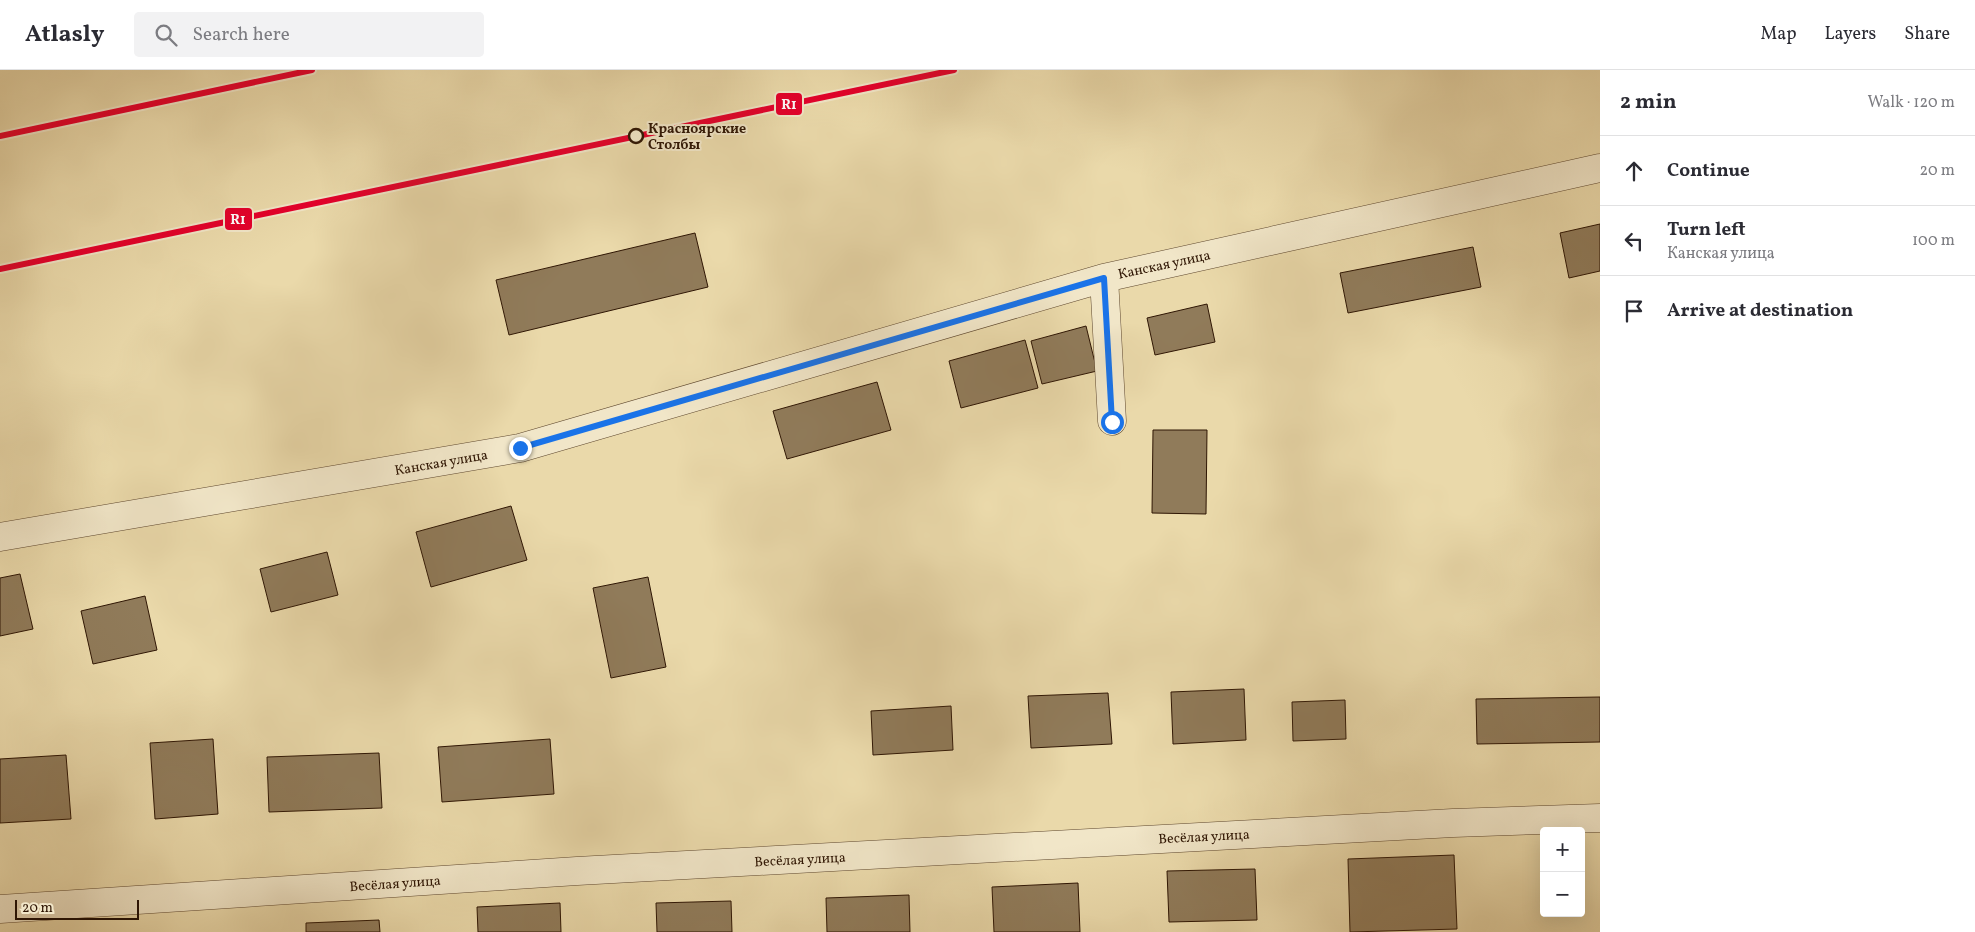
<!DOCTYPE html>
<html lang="en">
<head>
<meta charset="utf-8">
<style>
	:root { --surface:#fff; --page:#f2f2f3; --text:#2b2b33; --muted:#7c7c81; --line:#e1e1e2 }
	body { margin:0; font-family:Vollkorn,serif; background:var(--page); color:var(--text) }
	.controls { position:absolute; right:15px; bottom:15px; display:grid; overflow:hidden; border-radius:5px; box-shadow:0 5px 20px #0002 }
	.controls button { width:45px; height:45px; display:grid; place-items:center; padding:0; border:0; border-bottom:1px solid var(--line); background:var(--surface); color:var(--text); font:25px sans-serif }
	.scale { position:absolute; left:15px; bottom:12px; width:124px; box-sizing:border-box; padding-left:5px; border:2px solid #2f1604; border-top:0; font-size:14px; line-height:18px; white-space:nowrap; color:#2f1604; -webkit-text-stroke:4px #f1e6c8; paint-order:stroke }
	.stop { position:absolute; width:15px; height:15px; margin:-11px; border:4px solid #1a73e8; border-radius:50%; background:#fff }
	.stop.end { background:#1a73e8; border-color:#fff; box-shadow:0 1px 5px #0008 }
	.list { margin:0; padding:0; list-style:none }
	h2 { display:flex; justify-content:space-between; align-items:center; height:65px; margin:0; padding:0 20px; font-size:21px }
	h2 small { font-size:16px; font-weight:400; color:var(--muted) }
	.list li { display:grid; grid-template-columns:32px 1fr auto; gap:15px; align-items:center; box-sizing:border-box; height:70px; padding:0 20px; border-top:1px solid var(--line) }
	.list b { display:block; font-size:19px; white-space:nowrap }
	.list p { margin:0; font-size:16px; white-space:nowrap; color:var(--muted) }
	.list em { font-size:16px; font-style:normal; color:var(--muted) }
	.icon { flex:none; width:28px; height:28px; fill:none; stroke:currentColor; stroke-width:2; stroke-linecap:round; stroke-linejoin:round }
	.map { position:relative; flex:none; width:1600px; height:862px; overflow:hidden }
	header { display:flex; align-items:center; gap:30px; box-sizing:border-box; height:70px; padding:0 25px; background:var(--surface); border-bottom:1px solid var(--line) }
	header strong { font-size:24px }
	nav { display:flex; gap:28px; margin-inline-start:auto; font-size:18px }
	.search { width:350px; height:45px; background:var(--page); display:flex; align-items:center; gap:12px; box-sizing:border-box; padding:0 18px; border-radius:5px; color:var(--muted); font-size:19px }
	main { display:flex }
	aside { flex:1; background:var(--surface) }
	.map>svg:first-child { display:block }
</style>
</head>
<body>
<header>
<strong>Atlasly</strong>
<div class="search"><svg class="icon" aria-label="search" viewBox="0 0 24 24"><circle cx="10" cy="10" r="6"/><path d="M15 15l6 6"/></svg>Search here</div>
<nav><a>Map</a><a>Layers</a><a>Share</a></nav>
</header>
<main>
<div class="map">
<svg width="1600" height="862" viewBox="0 0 1600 862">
	<rect width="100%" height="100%" fill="#ead9aa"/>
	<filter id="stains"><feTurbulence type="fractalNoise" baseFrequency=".004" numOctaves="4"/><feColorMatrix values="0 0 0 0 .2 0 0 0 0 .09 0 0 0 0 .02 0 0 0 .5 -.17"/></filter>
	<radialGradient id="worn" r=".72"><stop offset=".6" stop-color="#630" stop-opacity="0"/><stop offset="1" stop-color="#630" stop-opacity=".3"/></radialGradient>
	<path fill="#907b5a" stroke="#2f1604" d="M1600 154V201L1569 208 1560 163Z
		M695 163 708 217 509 265 496 210Z
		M1473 177 1481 217 1348 243 1340 203Z
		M1207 234 1215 272 1155 285 1147 248Z
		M1086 256 1097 301 1042 314 1031 271Z
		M1025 270 1038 318 961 338 949 291Z
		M877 312 891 360 787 389 773 341Z
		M1153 360H1207L1206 444 1152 443Z
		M511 436 527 490 431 517 416 462Z
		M327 482 338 525 271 542 260 499Z
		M20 504 33 559 0 566V508Z
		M648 507 666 597 611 608 593 518Z
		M145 526 157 580 93 594 81 541Z
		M1244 619 1246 670 1173 674 1171 622Z
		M1108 623 1112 674 1031 678 1028 626Z
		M1600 627V672L1477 674 1476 629Z
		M1345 630 1346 669 1293 671 1292 632Z
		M951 636 953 680 873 685 871 641Z
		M213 669 218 744 155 749 150 673Z
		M550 669 554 724 442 732 438 677Z
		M379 683 382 738 269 742 267 687Z
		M66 685 71 749 0 753V689Z
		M1454 785 1457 859 1350 862 1348 789Z
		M1255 799 1257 850 1169 852 1167 801Z
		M1078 813 1080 862H994L992 817Z
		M909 825 910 862H827L826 828Z
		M731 831 732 862H657L656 833Z
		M560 833 561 862H478L477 837Z
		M379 850 380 862H306V853Z"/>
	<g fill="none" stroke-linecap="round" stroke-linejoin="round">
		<g stroke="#5e472e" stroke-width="29">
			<path id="minor" d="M1104 208 1112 351
				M0 467 520 378 1104 208 1600 98
				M0 839 577 801 1453 753 1600 748"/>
		</g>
		<use href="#minor" stroke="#f1e6c8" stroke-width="28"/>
		<path stroke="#2f1604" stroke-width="4" stroke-dasharray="9 9" stroke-linecap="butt" d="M0 66 312 0"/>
		<g stroke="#f1e6c8" stroke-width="10">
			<path id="rail-1" d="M0 66 312 0
				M0 199 954 0"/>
		</g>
		<use href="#rail-1" stroke="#e4002b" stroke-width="6"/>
	</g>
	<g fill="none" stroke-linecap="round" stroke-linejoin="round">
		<path stroke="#1a73e8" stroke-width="6" d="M520 378 1104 208 1112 352"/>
	</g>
	<circle fill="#f1e6c8" stroke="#2f1604" stroke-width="2.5" cx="636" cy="66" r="7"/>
	<g text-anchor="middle" stroke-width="4" stroke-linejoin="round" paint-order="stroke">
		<g font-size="14" font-weight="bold" fill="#2f1604" stroke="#f1e6c8" text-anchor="start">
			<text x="648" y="63">Красноярские<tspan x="648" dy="16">Столбы</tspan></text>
		</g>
		<g font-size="14" fill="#2f1604" stroke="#f1e6c8">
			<text transform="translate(1164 194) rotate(-12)" y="5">Канская улица</text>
			<text transform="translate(441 392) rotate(-10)" y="5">Канская улица</text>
			<text transform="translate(1204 766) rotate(-3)" y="5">Весёлая улица</text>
			<text transform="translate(800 789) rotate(-3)" y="5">Весёлая улица</text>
			<text transform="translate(395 813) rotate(-4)" y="5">Весёлая улица</text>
		</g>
	</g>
	<g stroke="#f1e6c8" stroke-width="2">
		<rect x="775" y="22" width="28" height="24" rx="5" fill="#e4002b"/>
		<rect x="224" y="137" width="29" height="24" rx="5" fill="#e4002b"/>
	</g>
	<g font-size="14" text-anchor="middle" font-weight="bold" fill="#fff">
		<text x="789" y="39">R1</text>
		<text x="238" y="154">R1</text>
	</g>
	<rect width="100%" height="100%" filter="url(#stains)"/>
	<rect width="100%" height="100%" fill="url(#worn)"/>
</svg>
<div class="controls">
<button>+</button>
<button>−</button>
</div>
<div class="scale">20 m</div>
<div class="stop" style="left:1112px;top:352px"></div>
<div class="stop end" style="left:520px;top:378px"></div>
</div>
<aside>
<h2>2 min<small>Walk · 120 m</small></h2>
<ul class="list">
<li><svg class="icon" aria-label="ahead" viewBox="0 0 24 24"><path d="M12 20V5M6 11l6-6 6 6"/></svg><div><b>Continue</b></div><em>20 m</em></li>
<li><svg class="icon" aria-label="left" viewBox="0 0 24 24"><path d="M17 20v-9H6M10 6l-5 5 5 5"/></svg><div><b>Turn left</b><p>Канская улица</p></div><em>100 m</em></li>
<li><svg class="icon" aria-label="arrive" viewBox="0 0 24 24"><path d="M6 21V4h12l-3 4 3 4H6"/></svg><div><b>Arrive at destination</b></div></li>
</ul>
</aside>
</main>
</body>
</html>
